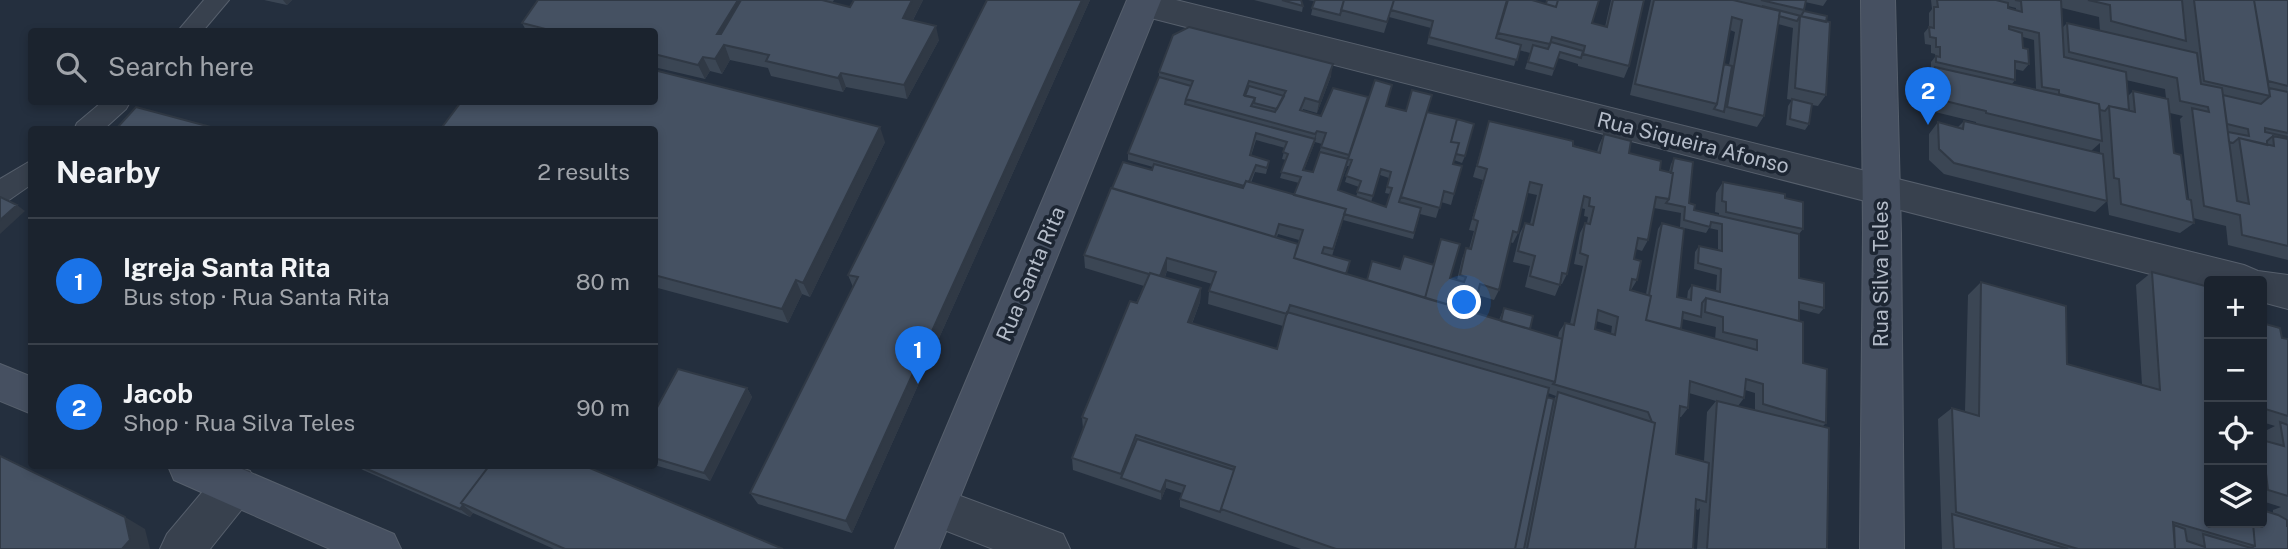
<!DOCTYPE html>
<html lang="en">
<head>
<meta charset="utf-8">
<style>
	:root { --surface:#1b232e; --page:#242b36; --text:#f1f3f6; --muted:#a0a4aa; --line:#39404a; --accent:#1a73e8 }
	body { margin:0; font-family:"Public Sans",sans-serif; background:var(--page); color:var(--text) }
	.controls { position:absolute; right:21px; bottom:21px; display:grid; overflow:hidden; border-radius:7px; box-shadow:0 4px 10px #0003 }
	.controls button { width:63px; height:63px; display:grid; place-items:center; padding:0; border:0; border-bottom:2px solid var(--line); background:var(--surface); color:var(--text); font:35px sans-serif }
	.you { position:absolute; left:1465px; top:303px; width:24px; height:24px; margin:-18px; border:5px solid #fff; border-radius:50%; background:#1a73e8; box-shadow:0 0 0 10px #1a73e833 }
	.badge { display:grid; place-items:center; width:46px; height:46px; border-radius:50%; background:var(--accent); color:#fff; font-size:23px; font-weight:700 }
	.pin { position:absolute; translate:-50% -58px; filter:drop-shadow(0 2px 4px #0008) }
	.pin::after { content:''; position:absolute; top:37px; width:24px; height:21px; background:inherit; clip-path:polygon(0 0,100% 0,50% 100%) }
	.list { margin:0; padding:0; list-style:none }
	h2 { display:flex; justify-content:space-between; align-items:center; height:91px; margin:0; padding:0 28px; font-size:30px }
	h2 small { font-size:23px; font-weight:400; color:var(--muted) }
	.list li { display:grid; grid-template-columns:46px 1fr auto; gap:21px; align-items:center; box-sizing:border-box; height:126px; padding:0 28px; border-top:2px solid var(--line) }
	.list b { display:block; font-size:26px; white-space:nowrap }
	.list p { margin:0; font-size:23px; white-space:nowrap; color:var(--muted) }
	.list em { font-size:23px; font-style:normal; color:var(--muted) }
	.icon { flex:none; width:38px; height:38px; fill:none; stroke:currentColor; stroke-width:2; stroke-linecap:round; stroke-linejoin:round }
	.map { position:relative; flex:none; width:2288px; height:549px; overflow:hidden }
	.search { position:absolute; background:var(--surface); box-shadow:0 4px 10px #0003; left:28px; top:28px; width:630px; height:77px; display:flex; align-items:center; gap:18px; box-sizing:border-box; padding:0 24px; border-radius:7px; color:var(--muted); font-size:26px }
	.panel { position:absolute; background:var(--surface); box-shadow:0 4px 10px #0003; left:28px; top:126px; width:630px; height:343px; border-radius:7px }
	.map>svg:first-child { display:block }
</style>
</head>
<body>
<div class="map">
<svg width="2288" height="549" viewBox="0 0 2288 549">
	<rect width="100%" height="100%" fill="#242f3e"/>
	<g fill="none" stroke-linecap="round" stroke-linejoin="round">
		<g stroke="#565f6c" stroke-width="2">
			<path id="lane" d="M204 0H229L202 32H177Z
				M102 102H130L126 109 103 130H74L77 123Z
				M32 160V184L9 200 0 203V179Z"/>
		</g>
		<g stroke="#565f6c" stroke-width="2">
			<path id="street" d="M1129 0H1176L2244 265 2258 271 2288 275V309L2262 302V281H2209V289L1143 16 1131 13 1126 4Z
				M236 466 250 471 256 485 250 499 210 549H160L167 534 220 471Z
				M936 487 1063 534 1070 549H993L921 521 915 507 921 493Z"/>
		</g>
		<g stroke="#565f6c" stroke-width="2">
			<path id="secondary" d="M1127 0H1161L939 549H895Z
				M1861 0H1895L1901 233 1904 549H1860L1863 233Z
				M0 364 32 377V414L0 401Z
				M168 466H235L394 534 401 549H330L174 480Z"/>
		</g>
		<use href="#lane" fill="#38414e" fill-rule="evenodd"/>
		<use href="#street" fill="#38414e" fill-rule="evenodd"/>
		<use href="#secondary" fill="#465061" fill-rule="evenodd"/>
	</g>
	<path fill="#3b4654" fill-rule="evenodd" d="M264 0H292L287 5Z
		M537 0H834L832 3 850 7 854 0H923L913 20 939 40 907 99 846 87 843 92 771 76 768 68 730 60 722 74 710 71 705 79 654 67V32H527L522 23 537 1Z
		M987 0H1090L852 533 758 504 750 493 853 287 848 275Z
		M1254 0H1301L1303 6 1302 12Z
		M1308 0H1532L1592 23 1605 27 1611 0H1644L1629 66 1624 78 1578 66V64L1558 58 1552 76 1525 69 1530 53 1519 50 1514 66 1427 44 1431 28 1389 17 1384 33 1311 15 1314 1Z
		M1651 0H1827L1823 6 1805 2 1804 11 1826 95 1818 106 1812 105 1809 124 1805 130 1786 125 1788 106 1792 100 1787 99 1793 28 1778 24 1764 116 1757 127 1630 95ZM1730 30 1735 32 1729 65 1724 64Z
		M1931 0H2061L2062 28 2067 23 2100 31 2099 17 2062 8 2061 0H2288V260L2228 245 2226 226 2193 218 2194 223 2180 233 2109 215 2106 190 2107 201 2095 212 1944 174 1929 160V134L1938 122 1958 127 1964 121 1976 124V122L1927 110 1926 78 1933 69H1931V62L1935 57V54L1931 53V45L1925 44 1924 33 1929 27V13L1932 9ZM2008 6 2016 8V10L2008 8ZM2023 37 2034 40 2036 89 2012 84 2015 80V69L2023 71 2029 64 2023 48ZM2126 80 2165 89 2166 98 2133 91 2128 96ZM2170 113 2183 116 2180 119 2189 199H2187L2174 153ZM2100 143V154L2091 151Z
		M1159 72 1331 76 1317 113 1303 109V111L1321 116 1386 106 1406 111 1427 112 1465 156 1462 163 1454 160 1453 164 1454 194 1451 205 1441 202 1436 218 1420 214 1413 239 1343 220 1332 256 1346 274 1367 280 1400 269 1433 265 1441 239 1450 278 1457 280 1462 259 1466 248 1469 249 1474 231 1469 230 1483 180 1473 177 1489 121 1597 152 1599 145 1604 134 1629 153 1660 170 1669 172 1671 164 1674 158 1689 203 1694 210 1719 215V213L1715 212 1716 193 1723 182 1785 198 1803 229 1799 234V278L1824 308 1819 314 1799 309V321L1803 363 1826 423 1822 427 1827 549H1697L1700 508 1698 510 1696 509 1693 549H1301L1180 507V499L1182 493 1166 488 1161 500 1073 470 1072 458 1083 429 1082 417 1144 286 1085 268 1084 255 1112 188 1152 170 1153 167 1128 160V153L1159 77ZM1256 140 1285 148 1282 159 1286 160 1280 178 1299 183 1294 195 1251 183 1255 172 1266 174 1269 161 1251 156ZM1315 142 1322 144 1313 172 1304 170ZM1347 166H1350L1345 182 1359 187 1356 197 1338 190ZM1380 175 1389 178 1385 193 1390 194 1386 207 1371 202ZM1528 193 1537 195 1530 224 1525 223 1520 233 1513 262 1530 266 1525 287 1555 296 1560 284H1562L1567 274 1581 208 1585 209 1584 216 1588 217 1587 223H1585L1580 233 1574 264 1583 266 1570 324 1565 323 1559 332 1558 338 1530 329 1504 308 1499 320 1473 312 1478 295 1494 300 1499 290 1510 242 1513 243 1518 233ZM1654 208 1681 213 1680 227 1706 233 1709 228 1718 230V250L1699 246 1695 252 1694 269 1717 275 1716 291 1692 285 1688 291 1687 299 1677 297 1662 223 1658 229 1646 294 1631 290 1637 280 1634 259 1636 249 1642 251 1648 240ZM1278 234 1299 240 1298 244 1277 237ZM1167 271 1212 284 1209 291 1208 304 1283 326 1277 349 1192 324 1200 302 1201 288 1165 277ZM1682 319 1716 327 1715 339 1681 329ZM1596 321 1612 326 1611 334 1595 329ZM1745 390 1755 393V410L1738 406 1744 398ZM1548 393 1556 396 1554 399 1547 397ZM1689 393 1716 401 1707 412 1704 461 1676 454 1679 417H1681L1688 408Z
		M654 130 885 142 810 297 802 294 788 323 654 287Z
		M2152 272 2209 523 2273 513V510L2281 507 2262 501V441H2266L2265 431 2275 426 2262 422V323L2282 338 2288 339V549H1942L1938 419 1952 408 1965 411 1968 295 1981 282 2067 364 2142 385 2136 285Z
		M747 388 752 397 710 481 654 465V413Z
		M357 466H585L783 549H554L473 513 470 517 363 470Z"/>
	<path fill="#303945" d="M283 0H292L287 5Z
		M738 0H746L749 7 725 46 730 60 722 74 715 59 717 34Z
		M912 0H923L906 33 903 18Z
		M1082 0H1090L852 533 846 521Z
		M936 26 939 40 907 99 904 85Z
		M703 57 710 71 705 79 698 65Z
		M1333 64 1331 76 1317 113 1319 102Z
		M841 73 846 87 843 92 838 78Z
		M880 127 885 142 810 297 803 283Z
		M1317 131 1315 142 1302 176 1303 170Z
		M17 205 25 211 0 234V220Z
		M1167 258V271L1159 290 1160 277Z
		M796 280 802 294 788 323 782 309Z
		M1201 288 1200 302 1187 336 1188 322Z
		M747 388 752 397 710 481 704 473Z
		M1166 480V488L1161 500V492Z
		M463 505 473 513 470 517 460 509Z
		M125 517 145 529 150 549H122Z"/>
	<path fill="#455162" stroke="#303945" stroke-width="2" fill-rule="evenodd" d="M538 0H738L717 34H721L741 0H822L850 7 854 0H912L903 18 936 26 904 85 841 73 838 78 766 61 769 55 724 45 715 59 703 57 698 65 654 54V32H557L522 23Z
		M987 0H1082L846 521 750 493 858 277 848 275Z
		M1282 0H1301L1303 6Z
		M1315 0H1344L1340 15 1312 8Z
		M1344 0H1394L1387 22 1341 10Z
		M1394 0H1507L1496 38 1521 45 1517 60 1429 37 1433 21 1391 10Z
		M1508 0H1532L1556 7 1558 0H1599L1592 23 1607 27 1613 0H1644L1629 66 1583 54 1585 46 1552 37 1550 44 1498 33Z
		M1547 0H1558L1556 7 1546 4Z
		M1654 0H1733L1780 11 1764 116 1727 107 1742 20 1732 17 1717 104 1635 84Z
		M1761 0H1806L1804 10Z
		M1937 0H1996L2008 3V8L2022 12 2021 1 2015 0H2061L2064 57 2126 72 2129 110 2109 106 2105 111 2100 110 2099 104 2059 94V90L2042 87 2039 33 2009 26V29L2022 33 2023 48 2028 49 2029 64 2015 61V80L1936 62V56L1940 57V47H1936V38L1930 37 1929 27 1934 28V7H1938Z
		M2088 0H2182L2186 41 2111 21 2110 5Z
		M2194 0H2254L2270 96 2204 81Z
		M2254 0H2288V86L2268 81Z
		M1762 6 1801 16 1804 11 1827 16 1826 22 1800 16 1797 21 1779 16 1780 11Z
		M1800 16 1830 22 1826 95 1795 88Z
		M2067 23 2197 53 2201 84 2222 88 2237 201 2249 204 2239 138 2274 146 2273 136 2288 139V246L2242 235 2240 215 2204 206 2192 108 2209 112 2208 107 2180 101 2177 78 2069 52Z
		M1189 27 1333 64 1319 102 1305 98 1300 110 1321 116 1333 88 1368 97 1349 155 1321 147 1326 133 1317 131 1315 134 1186 99 1193 81 1159 72 1173 35ZM1249 81 1286 91 1275 112 1251 106 1255 98 1244 95Z
		M1551 42 1583 51 1581 58 1560 52 1554 69 1528 62 1533 45 1548 49Z
		M1724 64 1732 66 1724 112 1714 109 1717 104Z
		M1935 67 2099 104 2102 141 1986 113V111L1937 99Z
		M654 70 880 127 803 283 796 280 782 309 654 275V130H440L461 102H654Z
		M1159 77 1191 86 1186 99 1185 104 1315 139 1303 170 1313 172 1320 152 1348 159 1375 80 1392 85 1386 106 1406 111 1412 90 1432 95 1399 202 1421 208 1414 233 1344 214 1346 209 1294 195 1301 177 1281 172 1288 154 1283 152 1287 142 1256 133 1250 155 1269 161 1267 168 1256 165 1249 182 1246 181 1244 186 1128 153ZM1348 159 1352 160 1346 176 1361 181 1357 192 1373 196 1381 169 1391 172 1387 187 1392 188 1386 207 1338 190Z
		M1249 86 1284 96 1277 109 1254 103 1255 98 1245 96Z
		M2269 88 2288 92V133L2265 128V132L2288 137V139L2273 136 2267 141V145L2239 138 2233 143 2229 142 2228 132 2249 136 2248 129 2227 124 2223 95 2261 104 2270 96Z
		M2133 91 2168 99 2174 153 2181 155 2187 199 2191 200 2194 223 2121 204 2119 179 2114 178 2109 106 2135 112Z
		M1792 99 1812 104 1809 124 1790 119Z
		M136 107 222 130H115Z
		M1427 112 1457 119 1451 142 1459 143 1453 164 1462 166 1454 194 1444 191 1440 208 1401 197Z
		M1457 119 1474 124 1465 156 1456 154 1459 143 1451 142Z
		M1489 121 1573 141V146L1600 153 1604 134 1631 141 1629 153 1661 161 1660 170 1673 173 1669 199 1656 197 1648 240 1638 238 1634 259 1641 261 1637 280 1632 279 1630 290 1651 296 1646 320 1757 350V340L1723 332V317L1705 312 1706 298 1803 322V363L1827 369 1826 423 1763 404V384L1746 379 1744 398 1690 381 1688 408 1680 406 1676 454 1709 463 1706 502 1696 499 1693 549H1635L1655 423 1652 422 1648 412 1553 384 1555 382 1565 323 1574 325 1588 256 1580 253 1585 223 1590 224 1594 207 1589 206 1590 198 1584 196 1567 274 1562 273 1560 285 1530 276 1535 256 1518 251 1525 223 1533 225 1542 185 1530 182 1518 233 1513 231 1499 290 1480 284 1473 312 1425 298 1441 239 1460 244 1450 278 1464 282 1466 277 1460 275 1466 248 1471 249 1478 221 1473 219 1487 169 1477 166ZM1598 310 1618 317 1615 335 1595 329Z
		M1964 121 2103 154 2107 201 1954 163 1939 149 1938 122 1963 129Z
		M1674 158 1693 162 1689 203 1695 205 1694 210 1799 234V278L1824 283V308L1799 302V321L1706 298 1702 303 1701 317 1683 312 1681 329 1646 320 1651 296 1649 295 1662 223 1684 229 1677 297 1691 300 1692 285 1720 292 1721 269 1698 263 1699 246 1722 251V224L1711 222 1710 227 1684 220 1685 207 1666 203 1669 199 1673 173H1671Z
		M1123 162 1152 170 1154 164 1243 188 1246 181 1346 209 1333 249 1324 247 1322 253 1350 261 1346 274 1294 258 1303 230 1279 224 1275 237 1112 188Z
		M1723 182 1785 194V198L1803 202V229L1726 212V202L1722 201Z
		M1111 188 1298 244 1294 258 1562 339 1555 382 1290 305 1287 314 1209 291 1216 272 1167 258 1160 276 1150 273 1149 274 1084 255Z
		M0 197 17 205 0 220Z
		M1404 256 1434 265 1425 298 1367 280 1372 261 1400 269Z
		M2152 272 2209 287V523H2253L2255 546 2173 522 2175 549H2078L1956 512 1952 408 1979 416 1981 282 2066 306 2067 364 2160 390Z
		M1150 273 1201 288 1188 322 1277 349 1287 312 1549 388 1515 549H1336L1221 509 1235 467 1136 435 1121 474 1072 458 1087 419 1082 417 1130 301 1137 303Z
		M1504 308 1533 316 1530 329 1501 321Z
		M2262 323 2280 328 2282 338 2288 339V416L2262 408Z
		M678 369 747 388 704 473 654 458V413Z
		M1558 392 1655 423 1635 549H1527Z
		M1547 397 1554 399 1524 549H1515Z
		M1717 401 1829 428 1827 549H1707Z
		M2280 422 2288 425V496L2268 490 2262 440 2284 446Z
		M1137 439 1234 470 1220 512 1180 499 1185 486 1166 480 1161 492 1121 478Z
		M0 456 125 517 130 540 122 549H0Z
		M360 466H489L461 503 463 505 460 509Z
		M489 466H585L783 549H565L461 503Z
		M2262 510 2278 515 2287 520V526H2288V549H2175L2174 525 2185 529 2187 541 2205 547 2203 534 2251 548 2255 546 2253 523H2262Z
		M1952 514 2068 549H1954Z"/>
	<g text-anchor="middle" stroke-width="7" stroke-linejoin="round" paint-order="stroke">
		<g font-size="21" fill="#b4bcc9" stroke="#1d2633">
			<text transform="translate(1693 143) rotate(14)" y="7">Rua Siqueira Afonso</text>
			<text transform="translate(1031 274) rotate(-67)" y="7">Rua Santa Rita</text>
			<text transform="translate(1881 274) rotate(-90)" y="7">Rua Silva Teles</text>
		</g>
	</g>
</svg>
<div class="controls">
<button>+</button>
<button>−</button>
<button><svg class="icon" aria-label="locate" viewBox="0 0 24 24"><circle cx="12" cy="12" r="6"/><path d="M12 2v4M12 18v4M2 12h4M18 12h4"/></svg></button>
<button><svg class="icon" aria-label="layers" viewBox="0 0 24 24"><path d="M12 4l9 5-9 5-9-5zM3 14l9 5 9-5"/></svg></button>
</div>
<div class="you"></div>
<div class="pin badge" style="left:918px;top:384px">1</div>
<div class="pin badge" style="left:1928px;top:125px">2</div>
<div class="search"><svg class="icon" aria-label="search" viewBox="0 0 24 24"><circle cx="10" cy="10" r="6"/><path d="M15 15l6 6"/></svg>Search here</div>
<section class="panel">
<h2>Nearby<small>2 results</small></h2>
<ul class="list">
<li><span class="badge">1</span><div><b>Igreja Santa Rita</b><p>Bus stop · Rua Santa Rita</p></div><em>80 m</em></li>
<li><span class="badge">2</span><div><b>Jacob</b><p>Shop · Rua Silva Teles</p></div><em>90 m</em></li>
</ul>
</section>
</div>
</body>
</html>
